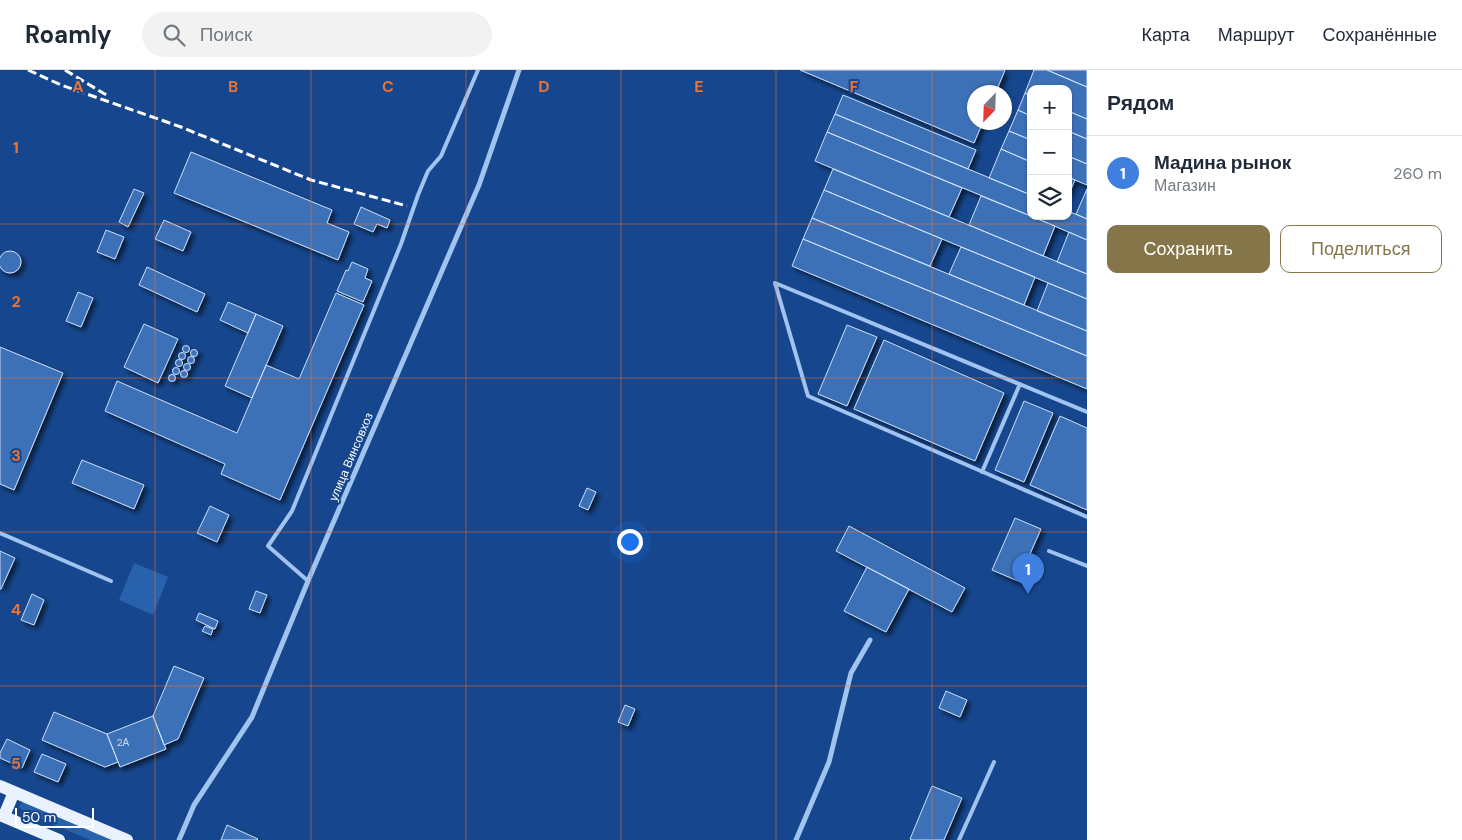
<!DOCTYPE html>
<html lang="ru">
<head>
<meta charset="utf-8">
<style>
	:root { --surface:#fff; --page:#f2f2f3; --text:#1f2937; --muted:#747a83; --line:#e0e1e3; --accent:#847649 }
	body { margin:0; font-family:"DM Sans",sans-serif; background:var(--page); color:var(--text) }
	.controls { position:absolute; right:15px; top:15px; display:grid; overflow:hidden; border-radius:10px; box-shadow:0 1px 4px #0004 }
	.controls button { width:45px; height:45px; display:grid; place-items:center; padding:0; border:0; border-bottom:1px solid var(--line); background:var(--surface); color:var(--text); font:25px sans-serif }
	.compass { position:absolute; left:967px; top:15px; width:45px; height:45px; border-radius:50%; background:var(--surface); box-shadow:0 1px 4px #0004; rotate:203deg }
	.scale { position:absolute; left:15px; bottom:12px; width:79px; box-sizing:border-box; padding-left:5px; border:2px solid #fff; border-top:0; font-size:14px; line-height:18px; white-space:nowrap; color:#fff; -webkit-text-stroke:4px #16478e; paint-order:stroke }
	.you { position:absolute; left:629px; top:471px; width:18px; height:18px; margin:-12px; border:4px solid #fff; border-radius:50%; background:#1a73e8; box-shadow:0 0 0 8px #1a73e833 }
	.badge { display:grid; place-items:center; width:32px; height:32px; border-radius:50%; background:var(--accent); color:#fff; font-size:16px; font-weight:700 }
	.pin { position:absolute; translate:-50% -41px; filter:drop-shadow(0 1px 2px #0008) }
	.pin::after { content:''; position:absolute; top:26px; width:18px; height:15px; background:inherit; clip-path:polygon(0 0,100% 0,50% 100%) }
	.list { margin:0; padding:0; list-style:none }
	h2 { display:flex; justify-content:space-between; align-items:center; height:65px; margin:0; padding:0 20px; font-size:21px }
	h2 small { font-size:16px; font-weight:400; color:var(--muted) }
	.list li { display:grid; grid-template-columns:32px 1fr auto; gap:15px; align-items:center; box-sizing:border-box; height:75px; padding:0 20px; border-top:1px solid var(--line) }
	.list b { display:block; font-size:19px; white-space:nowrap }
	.list p { margin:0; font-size:16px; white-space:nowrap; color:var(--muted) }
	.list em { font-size:16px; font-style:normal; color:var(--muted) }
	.actions { display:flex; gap:10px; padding:15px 20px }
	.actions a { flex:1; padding:11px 0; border:1px solid var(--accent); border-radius:10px; text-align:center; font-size:18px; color:var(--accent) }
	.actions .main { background:var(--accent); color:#fff }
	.icon { flex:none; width:28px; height:28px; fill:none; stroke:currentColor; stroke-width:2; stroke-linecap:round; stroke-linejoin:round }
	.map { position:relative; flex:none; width:1087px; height:770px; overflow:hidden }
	header { display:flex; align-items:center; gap:30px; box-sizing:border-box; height:70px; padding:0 25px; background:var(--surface); border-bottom:1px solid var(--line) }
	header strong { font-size:24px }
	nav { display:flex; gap:28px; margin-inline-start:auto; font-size:18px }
	.search { width:350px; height:45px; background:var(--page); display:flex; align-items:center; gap:12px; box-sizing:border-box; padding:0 18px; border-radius:28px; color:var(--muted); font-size:19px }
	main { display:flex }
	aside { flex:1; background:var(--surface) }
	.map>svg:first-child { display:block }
</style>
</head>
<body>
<header>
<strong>Roamly</strong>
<div class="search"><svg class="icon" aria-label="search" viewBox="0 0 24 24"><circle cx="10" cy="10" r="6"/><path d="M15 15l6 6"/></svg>Поиск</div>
<nav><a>Карта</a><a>Маршрут</a><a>Сохранённые</a></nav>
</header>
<main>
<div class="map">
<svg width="1087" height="770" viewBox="0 0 1087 770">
	<defs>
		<filter id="shadow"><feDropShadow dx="3.5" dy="3.5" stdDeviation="2.5" flood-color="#0009"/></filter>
	</defs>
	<rect width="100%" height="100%" fill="#16478e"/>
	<path fill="#2861ac" d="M134 493 168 507 153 545 119 530Z
		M24 730 117 770H90L22 741 19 736Z"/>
	<path fill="#3e71b7" stroke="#c8defb" filter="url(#shadow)" d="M800 0H1005L996 22H974V52H983L974 73Z
		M1034 0H1047L1087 17V49L1068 41V19H1031V26L1025 23Z
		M1047 0H1087V17Z
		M1025 23 1031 26V46L1018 40Z
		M843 25 976 80 968 99 835 44Z
		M1018 40 1031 46V70L1009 61Z
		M1068 41 1087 49V69L1068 61Z
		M835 44 1031 125V146L827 62Z
		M1009 61 1031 70V92L1001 79Z
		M1068 61 1087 69V94L1068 86Z
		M827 62 962 118 949 147 815 91Z
		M1001 79 1031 92V125L989 108Z
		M191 82 332 140 327 153 349 162 338 190 174 123Z
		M1068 86 1087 94V115L1068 107Z
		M833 99 1087 204V229L824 120Z
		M1068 107 1075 110 1068 126Z
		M134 119 144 123 128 157 119 152Z
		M1087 119V149L1076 144Z
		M824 120 942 169 930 196 812 148Z
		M981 126 1055 156 1043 186 969 155Z
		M361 137 390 150 387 158 377 154 373 162 354 154Z
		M1068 141 1087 149V170L1031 146H1068Z
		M812 148 1087 261V286L803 169Z
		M164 150 191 162 183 181 155 169Z
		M106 160 124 167 115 189 97 182Z
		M1069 162 1087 170V204L1057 192Z
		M803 169 1087 286V319L792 196Z
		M961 177 1035 207 1024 235 949 204Z
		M-1 192a11 11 0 1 1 22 0a11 11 0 1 1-22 0Z
		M352 192 368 199 365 208 372 211 363 232 337 221 346 200 348 201Z
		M147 197 205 224 197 242 139 215Z
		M1048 213 1087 229V261L1037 241Z
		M78 222 93 228 81 257 66 251Z
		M336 223 364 235 280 430 221 404 225 394 105 341 117 311 237 363 266 295 299 309Z
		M228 232 256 244 248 263 220 250Z
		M256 244 283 256 252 328 225 316Z
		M144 254 178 269 158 313 124 297Z
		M847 255 877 267 847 336 818 324Z
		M884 270 1004 323 975 391 854 339Z
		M182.5 279a3.5 3.5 0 1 1 7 0a3.5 3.5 0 1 1-7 0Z
		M0 277 63 303 14 420 0 414Z
		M190.5 283a3.5 3.5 0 1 1 7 0a3.5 3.5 0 1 1-7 0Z
		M178.5 286a3.5 3.5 0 1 1 7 0a3.5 3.5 0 1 1-7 0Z
		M187.5 290a3.5 3.5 0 1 1 7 0a3.5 3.5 0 1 1-7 0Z
		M175.5 293a3.5 3.5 0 1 1 7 0a3.5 3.5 0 1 1-7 0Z
		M183.5 297a3.5 3.5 0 1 1 7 0a3.5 3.5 0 1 1-7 0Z
		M172.5 301a3.5 3.5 0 1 1 7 0a3.5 3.5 0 1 1-7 0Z
		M180.5 304a3.5 3.5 0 1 1 7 0a3.5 3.5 0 1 1-7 0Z
		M168.5 308a3.5 3.5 0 1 1 7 0a3.5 3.5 0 1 1-7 0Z
		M1024 331 1053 343 1024 412 995 400Z
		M1060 346 1087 358V440L1030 415Z
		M82 390 144 415 134 439 72 413Z
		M587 418 596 422 588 440 579 436Z
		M210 436 229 445 217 472 197 463Z
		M1015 448 1041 459 1018 511 992 500Z
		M849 456 965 518 952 542 836 481Z
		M0 481 15 488 1 519H0Z
		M867 497 909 519 886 562 844 541Z
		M256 521 267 525 260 543 249 539Z
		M32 524 44 530 34 555 21 550Z
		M199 543 218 551 215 559 196 550Z
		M205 556 213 559 211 565 202 561Z
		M174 596 204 608 178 669 164 675 153 646Z
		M946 621 967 630 960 647 939 638Z
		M625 635 635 639 628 656 618 652Z
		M54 642 107 664 118 692 105 697 42 670Z
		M153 646 166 679 120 697 107 664Z
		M7 669 30 680 22 698 0 688V683Z
		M42 684 66 694 58 712 34 702Z
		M932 716 962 728 944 770H912L910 769Z
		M227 755 258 769 257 770H221Z"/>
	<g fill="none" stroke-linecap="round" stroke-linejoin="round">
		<path stroke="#a1c3f0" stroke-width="4" d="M775 213 808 326 1087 447
			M775 213 1087 342
			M982 402 1020 314
			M0 463 111 511
			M1049 481 1087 496
			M308 511 268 476 292 441 401 174 418 125 428 101 441 86 478 0
			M959 770 994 692"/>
		<path stroke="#a1c3f0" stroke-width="5" d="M179 770 194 735 252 647 308 511 479 115 519 0
			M796 770 829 692 851 603 870 570"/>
		<path stroke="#eaf2ff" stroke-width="12" d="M0 716 127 770
			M0 745 59 770
			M4 746 14 722"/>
		<path stroke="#fff" stroke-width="3" stroke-dasharray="9 4" stroke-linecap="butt" d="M28 0 61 15 181 57 311 110 407 136
			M65 0 108 26"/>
	</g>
	<path fill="none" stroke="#eb7230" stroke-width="1" stroke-opacity="0.55" d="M155 0V770M311 0V770M466 0V770M621 0V770M776 0V770M932 0V770M0 154H1087M0 308H1087M0 462H1087M0 616H1087"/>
	<g text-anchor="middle" stroke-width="4" stroke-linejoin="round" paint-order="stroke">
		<g font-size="10" fill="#cfdced">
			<text x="123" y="676">2А</text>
		</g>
		<g font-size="12" fill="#fff" stroke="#16478e">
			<text transform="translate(351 387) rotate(-67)" y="4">улица Винсовхоз</text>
		</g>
	</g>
	<g font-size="16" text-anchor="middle" font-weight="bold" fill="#eb7230" stroke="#16478e" stroke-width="4" stroke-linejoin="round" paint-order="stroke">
		<text x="78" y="22">A</text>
		<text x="233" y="22">B</text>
		<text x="388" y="22">C</text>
		<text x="544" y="22">D</text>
		<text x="699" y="22">E</text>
		<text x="854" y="22">F</text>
		<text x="16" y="83">1</text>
		<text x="16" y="237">2</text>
		<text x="16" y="391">3</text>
		<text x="16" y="545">4</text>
		<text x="16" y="699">5</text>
	</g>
</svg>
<div class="controls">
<button>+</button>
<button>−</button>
<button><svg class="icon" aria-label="layers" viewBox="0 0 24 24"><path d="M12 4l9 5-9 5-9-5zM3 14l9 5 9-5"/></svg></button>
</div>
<svg class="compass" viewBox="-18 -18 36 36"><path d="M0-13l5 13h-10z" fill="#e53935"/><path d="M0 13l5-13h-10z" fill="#747a83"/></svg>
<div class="scale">50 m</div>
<div class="you"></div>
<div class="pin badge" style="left:1028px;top:524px;background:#3f7fe0">1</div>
</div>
<aside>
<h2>Рядом<small></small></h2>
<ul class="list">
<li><span class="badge" style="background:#3f7fe0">1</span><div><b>Мадина рынок</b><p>Магазин</p></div><em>260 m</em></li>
</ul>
<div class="actions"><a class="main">Сохранить</a><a>Поделиться</a></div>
</aside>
</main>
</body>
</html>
